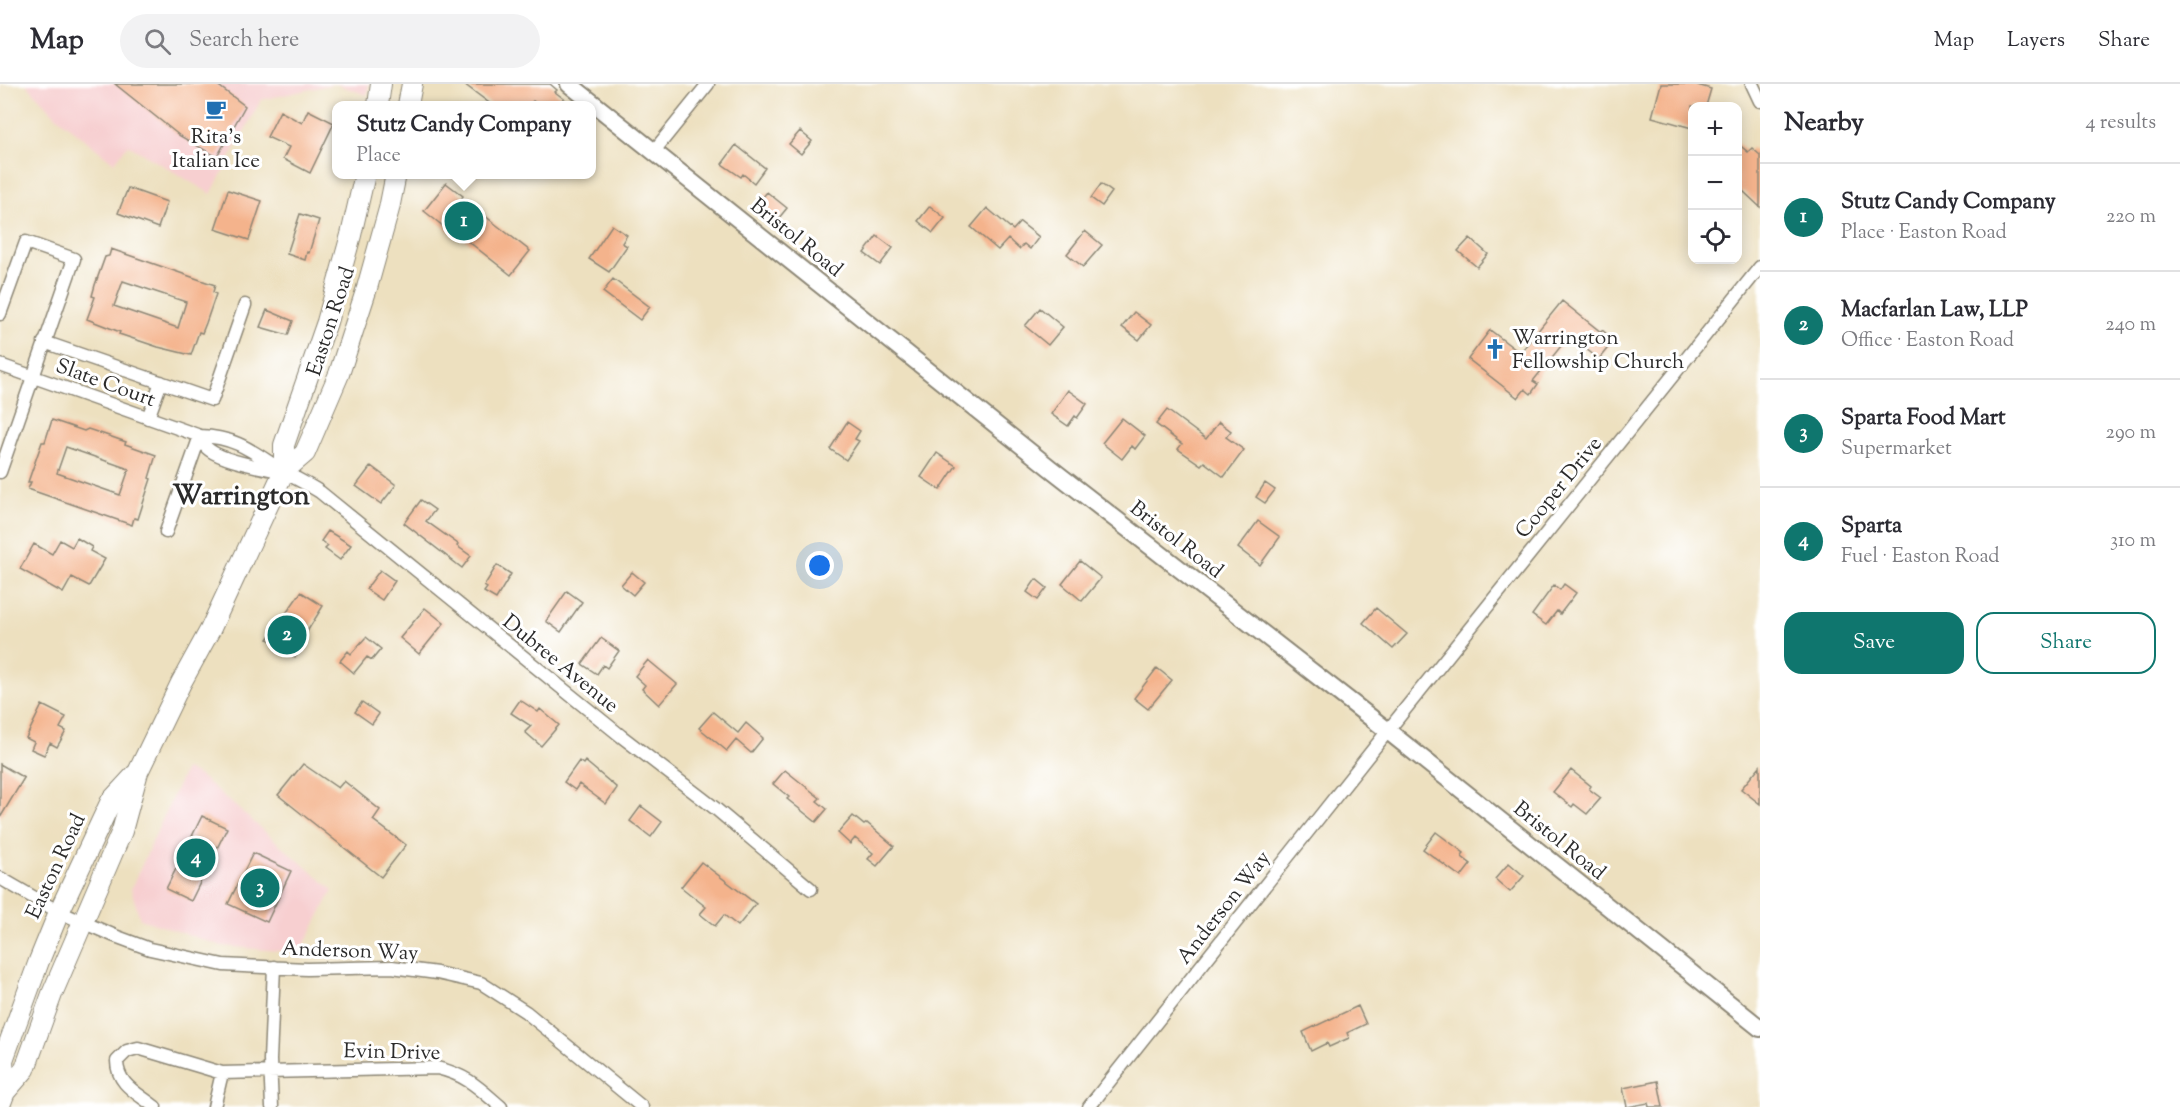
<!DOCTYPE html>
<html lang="en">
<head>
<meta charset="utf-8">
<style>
	:root { --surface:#fff; --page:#f2f2f3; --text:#2b2b33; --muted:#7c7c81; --line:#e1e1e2; --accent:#0f766e }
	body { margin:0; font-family:"Sorts Mill Goudy",serif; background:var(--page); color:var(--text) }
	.controls { position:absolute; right:18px; top:18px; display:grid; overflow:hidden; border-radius:12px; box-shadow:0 3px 15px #0003 }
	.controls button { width:54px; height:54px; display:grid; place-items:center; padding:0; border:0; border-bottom:2px solid var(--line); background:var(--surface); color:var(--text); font:30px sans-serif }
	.you { position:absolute; left:820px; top:482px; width:21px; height:21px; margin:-15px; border:4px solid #fff; border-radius:50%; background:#1a73e8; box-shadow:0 0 0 9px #1a73e833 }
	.badge { display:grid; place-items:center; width:39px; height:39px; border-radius:50%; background:var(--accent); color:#fff; font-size:20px; font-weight:700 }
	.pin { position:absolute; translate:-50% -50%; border:3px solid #fff; box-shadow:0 2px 6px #0006 }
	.popup { position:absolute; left:332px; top:17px; width:264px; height:78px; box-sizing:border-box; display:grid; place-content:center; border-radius:12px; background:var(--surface); filter:drop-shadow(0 2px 4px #0005); font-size:20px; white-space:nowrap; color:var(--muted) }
	.popup b { font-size:22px; color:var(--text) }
	.popup::after { content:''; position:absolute; left:50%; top:100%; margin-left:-12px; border:12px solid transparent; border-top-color:var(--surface) }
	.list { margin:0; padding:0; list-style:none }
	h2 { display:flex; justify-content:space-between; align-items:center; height:78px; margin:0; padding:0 24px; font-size:26px }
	h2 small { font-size:20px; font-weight:400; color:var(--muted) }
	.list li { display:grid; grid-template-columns:39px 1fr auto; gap:18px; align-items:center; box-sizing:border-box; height:108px; padding:0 24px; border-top:2px solid var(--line) }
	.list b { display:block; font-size:22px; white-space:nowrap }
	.list p { margin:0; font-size:20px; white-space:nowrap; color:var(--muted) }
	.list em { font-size:20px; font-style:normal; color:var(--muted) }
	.actions { display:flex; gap:12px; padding:18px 24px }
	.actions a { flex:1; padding:14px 0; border:2px solid var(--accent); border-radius:18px; text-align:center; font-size:21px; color:var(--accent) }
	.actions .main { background:var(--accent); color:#fff }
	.icon { flex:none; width:33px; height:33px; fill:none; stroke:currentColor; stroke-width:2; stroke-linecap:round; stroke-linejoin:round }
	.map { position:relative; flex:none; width:1760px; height:1023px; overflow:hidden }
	header { display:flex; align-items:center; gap:36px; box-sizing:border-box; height:84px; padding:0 30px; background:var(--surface); border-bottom:2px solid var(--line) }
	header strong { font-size:28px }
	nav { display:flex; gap:33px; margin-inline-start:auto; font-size:21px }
	.search { width:420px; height:54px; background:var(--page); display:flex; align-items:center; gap:15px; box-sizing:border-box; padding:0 21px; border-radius:33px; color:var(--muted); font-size:22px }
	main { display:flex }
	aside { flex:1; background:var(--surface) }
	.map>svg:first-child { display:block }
</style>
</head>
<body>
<header>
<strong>Map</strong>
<div class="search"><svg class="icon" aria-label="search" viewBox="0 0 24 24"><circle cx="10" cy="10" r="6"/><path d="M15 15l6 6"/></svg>Search here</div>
<nav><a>Map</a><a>Layers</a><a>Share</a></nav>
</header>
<main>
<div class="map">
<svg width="1760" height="1023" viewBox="0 0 1760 1023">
	<rect width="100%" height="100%" fill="#fff"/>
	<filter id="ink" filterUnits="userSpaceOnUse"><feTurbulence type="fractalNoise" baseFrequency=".0167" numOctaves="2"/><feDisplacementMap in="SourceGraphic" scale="12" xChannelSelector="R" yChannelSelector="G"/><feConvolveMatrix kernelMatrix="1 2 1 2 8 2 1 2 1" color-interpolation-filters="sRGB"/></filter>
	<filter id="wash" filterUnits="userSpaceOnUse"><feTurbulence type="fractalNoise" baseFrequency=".008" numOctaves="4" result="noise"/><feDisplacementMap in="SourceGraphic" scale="24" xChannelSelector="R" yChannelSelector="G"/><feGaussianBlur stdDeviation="1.35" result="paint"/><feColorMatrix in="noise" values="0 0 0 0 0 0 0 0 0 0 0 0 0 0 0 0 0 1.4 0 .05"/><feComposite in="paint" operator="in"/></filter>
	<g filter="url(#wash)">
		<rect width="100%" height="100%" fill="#ede0bf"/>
		<path fill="#f7cfd0" d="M26 0H369L367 11 335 0 261 16 211 110 128 61 114 79 57 33Z
			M185 685 200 692 333 806 300 869 222 862 140 835 131 805Z"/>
		<g id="blocks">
			<path fill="#f4b38c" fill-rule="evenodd" d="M115 0H216L245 22 217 73 180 52Z
				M464 0H550L557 6 555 8 572 21H539L533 17 530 21H492Z
				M1661 0H1694L1711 5 1706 22H1692V44L1652 33Z
				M308 26 334 39 310 89 283 75 289 63 267 53 280 27 302 39Z
				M800 47 812 57 801 70 789 60Z
				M1737 59 1748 68 1752 64 1760 71V123L1743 107 1737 113Z
				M736 61 765 84 754 99 743 90 741 93 722 80Z
				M446 99 463 112 462 114 530 167 511 191 455 147 453 150 424 127Z
				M1101 100 1112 108 1102 122 1091 114Z
				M128 104 167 118 158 144 118 129Z
				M228 106 262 117 249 156 215 145Z
				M767 108 787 124 774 140 754 124Z
				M930 122 945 134 933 149 918 137Z
				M987 124 1013 146 1020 138 1039 153 1030 165 1024 160 1019 165 1008 155 998 166 971 143Z
				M300 130 319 136 309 169 307 168 305 176 287 170Z
				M612 141 627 151 622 159 627 162 609 188 589 175Z
				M1085 147 1102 161 1083 183 1067 170Z
				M877 152 893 164 880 181 864 169Z
				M1470 154 1488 170 1477 183 1458 167Z
				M111 165 215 201 213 208 216 210 206 239 202 249 199 248 191 271 158 263 119 250 120 248 87 235 95 213 92 212 95 201 105 173 109 172ZM123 197 186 218 178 244 114 222Z
				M613 195 650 223 640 236 603 208Z
				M1562 217 1601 248 1602 246 1614 256 1599 275 1569 252 1533 297 1538 300 1531 310 1525 305 1518 314 1468 275 1490 246 1520 269Z
				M1040 224 1063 243 1048 261 1025 242Z
				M267 226 293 237 288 251 260 243Z
				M1134 228 1151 241 1139 256 1122 243Z
				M1068 306 1087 320 1077 334 1075 332 1068 342 1051 330Z
				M1167 326 1206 355 1219 338 1231 347 1226 353 1244 366 1224 393 1204 378 1201 381 1178 365 1182 360 1156 340Z
				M1122 334 1145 352 1135 365 1132 362 1122 375 1102 359Z
				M52 336 84 347 88 345 106 351 126 358 125 360 156 371 149 394 151 395 148 404 138 435 134 434 132 441 28 405 31 398H28L42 358H45ZM66 363 129 385 120 411 57 389Z
				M847 338 860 347 855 355 859 357 846 376 830 365Z
				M937 369 956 382 940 406 921 393Z
				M371 382 396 401 381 420 356 402Z
				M1265 399 1275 406 1265 419 1256 413Z
				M421 416 435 426 426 437 458 460 457 462 471 472 462 484 404 439Z
				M1258 437 1280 453 1260 481 1238 464Z
				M328 447 351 461 340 476 325 465 328 462 321 457Z
				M77 454 92 463 90 467 105 475 89 502 72 493 63 509 20 485 34 460 52 470 60 456 72 463Z
				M1080 477 1101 494 1082 517 1062 500Z
				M497 481 511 490 496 515 484 508 487 504 484 502Z
				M380 486 395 497 382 516 366 505Z
				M632 488 644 498 633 511 621 501Z
				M1036 495 1047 504 1038 516 1027 508Z
				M1564 500 1576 509 1560 530 1557 527 1546 541 1532 531 1554 501 1560 506Z
				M567 507 582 518 561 548 546 537Z
				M301 508 323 522 303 554 306 556 295 573 268 555Z
				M425 524 444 539 419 570 400 554Z
				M1376 524 1407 550 1393 565 1363 539Z
				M366 553 381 565 372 576 367 573 354 589 340 577 348 567 351 570Z
				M601 554 619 567 607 584 603 581 597 590 582 580Z
				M648 576 677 600 659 621 642 605 645 601 635 592Z
				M1157 584 1172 596 1148 625 1134 614Z
				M520 616 538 628 540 625 559 641 541 662 525 648 531 642 511 629Z
				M362 618 379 630 372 640 355 628Z
				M42 621 66 633 60 644 66 647 57 663 50 659 44 671 31 665 34 658 26 654Z
				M713 628 738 649 746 639 763 654 751 669 736 656 727 667 699 644Z
				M579 677 583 680 585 677 617 704 606 720 579 700 575 706 564 698Z
				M0 680 24 694 0 734Z
				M303 680 338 704 344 697 380 726 373 736 406 761 381 793 278 711Z
				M1760 682V720L1741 705Z
				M785 686 820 714 817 717 827 725 816 738 787 715 789 713 773 700Z
				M1571 686 1591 702 1589 705 1601 714 1587 730 1574 720 1572 723 1553 708Z
				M641 722 662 738 651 753 630 737Z
				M202 732 227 744 191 817 166 805Z
				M853 732 864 741 867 739 894 762 877 782 868 775 873 769 855 754 850 760 838 749Z
				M1436 748 1464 769 1462 773 1471 780 1461 793 1423 765Z
				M253 769 291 787 267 838 228 820Z
				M701 778 756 820 738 842 724 831 715 842 700 830 706 823 681 803Z
				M1509 779 1524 792 1510 808 1495 795Z
				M1358 922 1366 940 1347 949 1349 954 1329 963 1327 959 1311 967 1303 948Z
				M1658 997 1663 1023H1649L1648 1019 1627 1023 1623 1004Z"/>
		</g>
	</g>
	<g filter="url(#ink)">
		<use href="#blocks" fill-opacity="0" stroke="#8c8675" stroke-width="1.5"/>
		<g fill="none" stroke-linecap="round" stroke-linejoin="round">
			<g stroke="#8c8675" stroke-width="15">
				<path id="minor" d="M1752 0 1760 17
					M654 67 708 0
					M0 230 26 158 74 175 0 388
					M44 258 212 316 245 221
					M0 281 200 352C239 353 255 370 286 389 297 395 309 401 320 408L621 652 716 725 811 805
					M148 334 161 298
					M200 352C202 356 204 361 207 364 219 376 263 384 280 387
					M166 448 200 352
					M0 794 59 828 115 852 150 865 223 881 307 885 392 883 437 889 481 899 526 928 642 1023
					M155 1023C138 1009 117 1001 117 977L127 967 138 964 222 989 437 984C467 991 479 1004 501 1023
					M214 1023 222 989
					M272 1023 270 976 274 883
					M1089 1023 1406 624 1760 183"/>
			</g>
			<g stroke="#8c8675" stroke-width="20">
				<path id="secondary" d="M569 0 1050 384 1388 647 1760 944"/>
			</g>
			<g stroke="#8c8675" stroke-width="22">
				<path id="trunk" d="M378 21 381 0
					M408 21 412 0
					M284 387V361L327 238 351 151 365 90
					M5 1008 25 985 52 910 122 747 138 688 181 599 210 546 284 387 305 369 339 290 367 204 389 125 396 90
					M0 1021 5 1008 3 976 39 877 59 828 111 717 136 690"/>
			</g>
			<use href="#minor" stroke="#fff" stroke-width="12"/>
			<use href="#secondary" stroke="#fff" stroke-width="16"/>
			<use href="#trunk" stroke="#fff" stroke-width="20"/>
		</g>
	</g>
	<defs>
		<g id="cafe-bare" transform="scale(1.62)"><path d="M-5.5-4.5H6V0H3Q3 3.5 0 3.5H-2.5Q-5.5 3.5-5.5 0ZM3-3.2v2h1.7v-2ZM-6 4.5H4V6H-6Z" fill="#1f6fb2" stroke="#fff" stroke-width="2.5" paint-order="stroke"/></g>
		<g id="church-bare" transform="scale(1.62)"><path d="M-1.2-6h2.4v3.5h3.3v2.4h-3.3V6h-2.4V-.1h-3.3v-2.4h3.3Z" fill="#1f6fb2" stroke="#fff" stroke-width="2.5" paint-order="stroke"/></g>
	</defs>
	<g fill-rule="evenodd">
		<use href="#cafe-bare" x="216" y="25"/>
		<use href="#church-bare" x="1495" y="265"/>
	</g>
	<g text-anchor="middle" stroke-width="6" stroke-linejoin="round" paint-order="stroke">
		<g font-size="21" fill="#2b2b2b" stroke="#fff">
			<text x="216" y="59">Rita's<tspan x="216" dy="24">Italian Ice</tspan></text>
			<text x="1512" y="260" text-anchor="start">Warrington<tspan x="1512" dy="24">Fellowship Church</tspan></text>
		</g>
		<g font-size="21" fill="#2b2b2b" stroke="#fff">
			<text transform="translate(797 153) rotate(39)" y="7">Bristol Road</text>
			<text transform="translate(330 237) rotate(-72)" y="7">Easton Road</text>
			<text transform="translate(106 298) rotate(20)" y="7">Slate Court</text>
			<text transform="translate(1558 403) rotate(-51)" y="7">Cooper Drive</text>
			<text transform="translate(1177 455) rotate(38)" y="7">Bristol Road</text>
			<text transform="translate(561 579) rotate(39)" y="7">Dubree Avenue</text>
			<text transform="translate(1560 756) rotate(39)" y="7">Bristol Road</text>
			<text transform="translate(55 782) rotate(-65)" y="7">Easton Road</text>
			<text transform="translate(1223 823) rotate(-52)" y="7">Anderson Way</text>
			<text transform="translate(350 866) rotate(2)" y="7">Anderson Way</text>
			<text transform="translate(392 967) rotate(1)" y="7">Evin Drive</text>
		</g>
		<g font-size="27" font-weight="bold" fill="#2b2b2b" stroke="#fff">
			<text x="241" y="420">Warrington</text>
		</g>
	</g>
</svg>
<div class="controls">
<button>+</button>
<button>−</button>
<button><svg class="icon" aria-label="locate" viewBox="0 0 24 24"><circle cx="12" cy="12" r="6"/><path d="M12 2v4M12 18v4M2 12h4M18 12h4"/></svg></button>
</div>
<div class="you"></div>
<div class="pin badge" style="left:464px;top:137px">1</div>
<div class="popup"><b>Stutz Candy Company</b>Place</div>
<div class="pin badge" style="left:287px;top:551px">2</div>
<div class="pin badge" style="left:260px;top:804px">3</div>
<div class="pin badge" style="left:196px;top:774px">4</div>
</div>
<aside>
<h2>Nearby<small>4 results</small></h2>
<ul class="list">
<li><span class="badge">1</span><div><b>Stutz Candy Company</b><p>Place · Easton Road</p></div><em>220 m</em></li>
<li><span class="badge">2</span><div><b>Macfarlan Law, LLP</b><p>Office · Easton Road</p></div><em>240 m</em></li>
<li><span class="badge">3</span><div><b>Sparta Food Mart</b><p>Supermarket</p></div><em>290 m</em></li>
<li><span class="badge">4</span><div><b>Sparta</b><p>Fuel · Easton Road</p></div><em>310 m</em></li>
</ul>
<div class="actions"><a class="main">Save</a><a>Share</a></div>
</aside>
</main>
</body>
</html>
